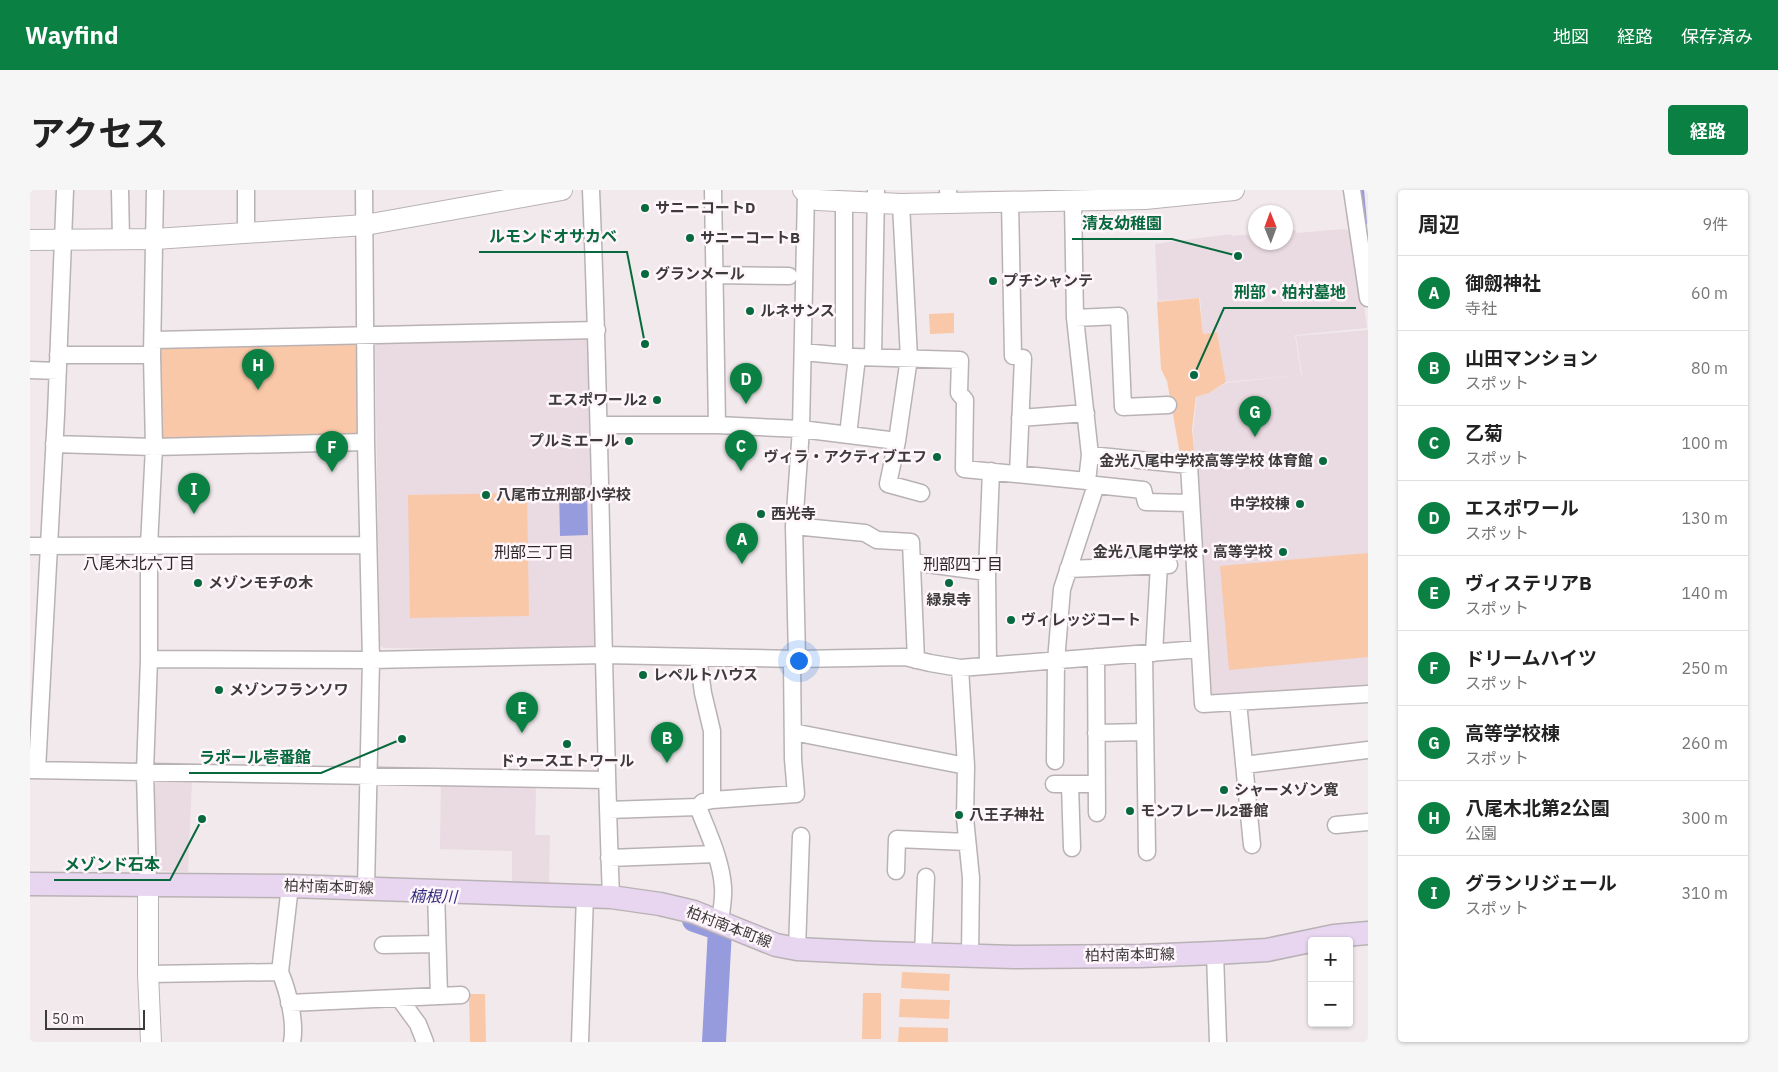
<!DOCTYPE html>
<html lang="ja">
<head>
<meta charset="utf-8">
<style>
	:root { --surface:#fff; --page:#f6f6f6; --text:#222; --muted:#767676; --line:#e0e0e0; --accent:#0b8043 }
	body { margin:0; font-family:"IBM Plex Sans","Noto Sans JP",sans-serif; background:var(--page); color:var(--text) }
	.controls { position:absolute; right:15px; bottom:15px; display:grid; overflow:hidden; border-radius:5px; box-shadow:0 1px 4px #0004 }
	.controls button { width:45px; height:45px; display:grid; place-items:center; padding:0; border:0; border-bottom:1px solid var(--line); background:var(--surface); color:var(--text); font:25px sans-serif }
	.compass { position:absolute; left:1218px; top:15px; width:45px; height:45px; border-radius:50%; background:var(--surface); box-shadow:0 1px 4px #0004; rotate:359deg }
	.scale { position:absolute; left:15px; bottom:12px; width:100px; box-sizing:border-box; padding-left:5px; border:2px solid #3d3a3b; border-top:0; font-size:14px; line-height:18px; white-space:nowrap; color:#3d3a3b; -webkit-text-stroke:4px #fef6fa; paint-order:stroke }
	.you { position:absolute; left:768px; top:470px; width:18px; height:18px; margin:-12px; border:4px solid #fff; border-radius:50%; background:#1a73e8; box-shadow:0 0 0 8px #1a73e833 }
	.badge { display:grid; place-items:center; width:32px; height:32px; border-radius:50%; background:var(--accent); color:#fff; font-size:16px; font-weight:700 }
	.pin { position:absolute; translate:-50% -41px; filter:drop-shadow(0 1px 2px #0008) }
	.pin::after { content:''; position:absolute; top:26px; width:18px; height:15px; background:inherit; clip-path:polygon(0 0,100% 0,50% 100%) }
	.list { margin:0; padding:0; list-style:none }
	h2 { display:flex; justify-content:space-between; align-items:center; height:65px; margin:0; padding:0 20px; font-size:21px }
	h2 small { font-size:16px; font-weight:400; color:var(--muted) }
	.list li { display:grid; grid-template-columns:32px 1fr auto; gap:15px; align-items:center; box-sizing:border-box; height:75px; padding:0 20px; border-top:1px solid var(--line) }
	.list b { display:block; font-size:19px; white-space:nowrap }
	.list p { margin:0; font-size:16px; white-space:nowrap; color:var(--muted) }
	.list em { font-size:16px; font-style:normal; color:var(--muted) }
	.map { position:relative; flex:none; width:1338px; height:852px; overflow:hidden; border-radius:5px }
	header { display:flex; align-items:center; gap:30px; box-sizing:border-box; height:70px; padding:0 25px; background:var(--accent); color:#fff }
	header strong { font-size:24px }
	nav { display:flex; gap:28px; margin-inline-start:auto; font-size:18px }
	.intro { display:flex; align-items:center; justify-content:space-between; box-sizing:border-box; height:120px; padding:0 30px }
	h1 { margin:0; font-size:35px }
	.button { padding:12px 22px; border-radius:5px; background:var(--accent); color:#fff; font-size:18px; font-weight:700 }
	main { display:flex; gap:30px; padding:0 30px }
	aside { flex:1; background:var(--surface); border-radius:5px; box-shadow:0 1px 4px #0004 }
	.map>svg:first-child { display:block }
</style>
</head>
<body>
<header>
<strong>Wayfind</strong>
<nav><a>地図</a><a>経路</a><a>保存済み</a></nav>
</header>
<div class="intro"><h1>アクセス</h1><a class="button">経路</a></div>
<main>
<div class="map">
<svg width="1338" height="852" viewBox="0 0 1338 852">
	<rect width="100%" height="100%" fill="#f1e9ec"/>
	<path fill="#eadae1" d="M1315 39 1325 44 1337 138 1265 145 1271 185 1196 192 1187 141 1173 144 1170 108 1128 111 1125 54 1201 44 1202 46 1225 44 1226 52H1256V41L1265 40 1267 43Z
		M1338 140V497L1184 506 1178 502 1163 239 1167 207 1179 203 1196 193 1272 185 1266 146Z
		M556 145 560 152 568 458 565 460 354 458 350 455 345 156 350 150Z
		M130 587 162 589 158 682 131 681 124 676 125 594Z
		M411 592 506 594 505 645H520L519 694 482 693V661L410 659Z"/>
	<path fill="#f9c8a8" d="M1169 108 1173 144 1187 142 1196 192 1179 203 1166 207 1162 239 1165 270H1151L1137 191 1131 179 1127 112Z
		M924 123V143L900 144 899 124Z
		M326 150 328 241 325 246 135 251 131 246 129 160 136 156Z
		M497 303 499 426 380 428 378 305Z
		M1338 363V467L1199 480 1190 376Z
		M872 782 920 784 919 801 871 798Z
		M833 803H851V849H832Z
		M439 804H455L456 852H440Z
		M870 809 920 810 919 829 869 827Z
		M869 837 918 838V852H868Z"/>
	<path fill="#969bde" d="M529 297H557L558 345 530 346Z"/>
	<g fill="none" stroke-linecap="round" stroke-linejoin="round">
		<path stroke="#969bde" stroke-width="4" d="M1332 0 1335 33"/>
		<path stroke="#969bde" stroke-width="24" d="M664 730 690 739 684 852"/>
		<g stroke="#b9b2b5" stroke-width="19">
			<path id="minor" d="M90 0 91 49
				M334 0 336 252 341 470 336 698
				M561 0C571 235 572 471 581 707
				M683 0 687 235
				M918 0 919 13
				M1322 0 1338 108
				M980 11 983 166
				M1043 11 1045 128 1060 265 1057 291
				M871 14 879 168 867 251 858 294 891 303
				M216 43V0
				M685 85 759 86
				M1045 128 1089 126 1093 217 1138 215
				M123 150 567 140
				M773 162 827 167 930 170 929 203 935 210 934 279 1057 291 1066 295 1113 300 1116 312 1160 313
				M28 165H122
				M814 165V11
				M843 167 846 0
				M0 180 28 181
				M990 228 1056 223
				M570 235H687L771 239 867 251
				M818 245 827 167
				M24 254 124 257 336 252
				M1060 265 1159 275 1173 514 1338 504
				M988 284 993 168
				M764 336 835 343 847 350 881 352 886 470
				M0 356 338 355
				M882 372 957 382
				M1038 379 1139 375
				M1124 463 1129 375
				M1114 464 1117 662
				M668 467 673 503 682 541V610
				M1066 467 1067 623
				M119 469 341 470 575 465 767 469 875 467 900 473 930 478 1169 459
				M767 469 764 336 771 239 776 2
				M958 475 957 382 961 281
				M930 478 936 576 935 628 941 688 940 766
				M1208 512 1222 655
				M763 542 936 576
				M1066 543 1115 542
				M1025 571 1026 471 1032 399 1066 295
				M1214 575 1338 560
				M0 580 577 590
				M7 580 26 225 35 0
				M1024 594H1066
				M1040 594 1042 658
				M668 617C678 643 691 669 693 697 694 709 691 721 690 733
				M578 620 668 617 673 612 682 610 766 604 763 569 762 469
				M1306 635 1338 632
				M579 668 686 664
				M866 681 867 649 937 652
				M118 696 115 582 119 469V356L124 257 122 165 125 0
				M260 696 250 782C258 801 266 832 262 852
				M406 700 409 806
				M353 755 407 754
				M767 759 771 646
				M1185 763 1188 852
				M893 765 896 687
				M118 784 250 782
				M369 808 388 834 395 852
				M259 813 431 805
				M550 852 555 705"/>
		</g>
		<g stroke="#b9b2b5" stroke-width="22">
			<path id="tertiary" d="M773 0 787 10 871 14 1115 9 1204 0
				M0 50 125 49 335 35 532 0
				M118 696V784L121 852"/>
		</g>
		<g stroke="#b9b2b5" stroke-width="25">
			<path id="secondary" d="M0 694 260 696 581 707 630 714 664 722 746 755 767 759 849 763 984 767 1111 766 1185 763 1237 760 1304 746 1338 743"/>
		</g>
		<use href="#minor" stroke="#fff" stroke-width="16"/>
		<use href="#tertiary" stroke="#fff" stroke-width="20"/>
		<use href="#secondary" stroke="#e8d6f1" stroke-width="22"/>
	</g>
	<g fill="#07693d" stroke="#fef6fa" stroke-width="2">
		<circle cx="615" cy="18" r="5"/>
		<circle cx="660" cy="48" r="5"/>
		<circle cx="615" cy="84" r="5"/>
		<circle cx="963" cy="91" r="5"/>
		<circle cx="720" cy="121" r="5"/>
		<circle cx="627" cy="210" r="5"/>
		<circle cx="599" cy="251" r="5"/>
		<circle cx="907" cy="267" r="5"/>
		<circle cx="1293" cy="271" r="5"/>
		<circle cx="456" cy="305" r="5"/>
		<circle cx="1270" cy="314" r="5"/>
		<circle cx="731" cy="324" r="5"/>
		<circle cx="1253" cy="362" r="5"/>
		<circle cx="168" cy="393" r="5"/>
		<circle cx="919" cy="393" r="5"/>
		<circle cx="981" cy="430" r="5"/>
		<circle cx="613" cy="485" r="5"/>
		<circle cx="189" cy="500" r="5"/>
		<circle cx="537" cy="554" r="5"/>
		<circle cx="1194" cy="600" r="5"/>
		<circle cx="1100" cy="621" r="5"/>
		<circle cx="929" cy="625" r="5"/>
	</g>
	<g text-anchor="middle" stroke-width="5" stroke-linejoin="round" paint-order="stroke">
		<g font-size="15" font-weight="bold" fill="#3d3a3b" stroke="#fef6fa" text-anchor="start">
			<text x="625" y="23">サニーコートD</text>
			<text x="670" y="53">サニーコートB</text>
			<text x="625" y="89">グランメール</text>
			<text x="973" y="96">プチシャンテ</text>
			<text x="730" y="126">ルネサンス</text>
			<text x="617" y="215" text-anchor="end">エスポワール2</text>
			<text x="589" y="256" text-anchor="end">プルミエール</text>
			<text x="897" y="272" text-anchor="end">ヴィラ・アクティブエフ</text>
			<text x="1283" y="276" text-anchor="end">金光八尾中学校高等学校 体育館</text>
			<text x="466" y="310">八尾市立刑部小学校</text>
			<text x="1260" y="319" text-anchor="end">中学校棟</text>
			<text x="741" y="329">西光寺</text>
			<text x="1243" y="367" text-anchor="end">金光八尾中学校・高等学校</text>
			<text x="178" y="398">メゾンモチの木</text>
			<text x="919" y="415" text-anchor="middle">緑泉寺</text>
			<text x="991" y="435">ヴィレッジコート</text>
			<text x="623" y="490">レペルトハウス</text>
			<text x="199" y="505">メゾンフランソワ</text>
			<text x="537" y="576" text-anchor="middle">ドゥースエトワール</text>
			<text x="1204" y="605">シャーメゾン寛</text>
			<text x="1110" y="626">モンフレール2番館</text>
			<text x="939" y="630">八王子神社</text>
		</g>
		<g font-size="15" fill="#3d3a3b" stroke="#fef6fa">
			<text transform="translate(299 697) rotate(2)" y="5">柏村南本町線</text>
			<text transform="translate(699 737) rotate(21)" y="5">柏村南本町線</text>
			<text transform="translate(1100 765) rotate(-1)" y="5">柏村南本町線</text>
		</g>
		<g font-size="16" fill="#2e282b" stroke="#fef6fa">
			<text x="504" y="368">刑部三丁目</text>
			<text x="109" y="379">八尾木北六丁目</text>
			<text x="933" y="380">刑部四丁目</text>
		</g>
		<g font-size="16" font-style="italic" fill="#322d7b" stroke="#fef6fa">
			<text transform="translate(403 706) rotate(1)" y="6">楠根川</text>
		</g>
	</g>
	<path fill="none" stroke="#07693d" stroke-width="2" d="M1208 66L1142 49H1042M615 154L597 62H449M1164 185L1194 118H1326M372 549L291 583H159M172 629L140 690H24"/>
	<g fill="#07693d" stroke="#fef6fa" stroke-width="2">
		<circle cx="1208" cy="66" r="5"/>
		<circle cx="615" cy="154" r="5"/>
		<circle cx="1164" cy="185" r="5"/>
		<circle cx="372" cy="549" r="5"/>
		<circle cx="172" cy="629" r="5"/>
	</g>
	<g font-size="16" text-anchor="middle" font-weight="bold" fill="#07693d" stroke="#fef6fa" stroke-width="5" stroke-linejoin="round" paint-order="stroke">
		<text x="1092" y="39">清友幼稚園</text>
		<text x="523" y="52">ルモンドオサカベ</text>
		<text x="1260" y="108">刑部・柏村墓地</text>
		<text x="225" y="573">ラポール壱番館</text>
		<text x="82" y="680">メゾンド石本</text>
	</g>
</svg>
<div class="controls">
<button>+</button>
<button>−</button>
</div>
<svg class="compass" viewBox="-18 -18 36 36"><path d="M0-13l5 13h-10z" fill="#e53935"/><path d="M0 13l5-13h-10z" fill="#767676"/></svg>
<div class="scale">50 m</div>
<div class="you"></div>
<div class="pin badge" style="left:712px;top:374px">A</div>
<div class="pin badge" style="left:637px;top:573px">B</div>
<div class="pin badge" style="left:711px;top:281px">C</div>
<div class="pin badge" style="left:716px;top:214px">D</div>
<div class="pin badge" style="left:492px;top:543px">E</div>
<div class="pin badge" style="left:302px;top:282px">F</div>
<div class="pin badge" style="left:1225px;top:247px">G</div>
<div class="pin badge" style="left:228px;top:200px">H</div>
<div class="pin badge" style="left:164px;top:324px">I</div>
</div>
<aside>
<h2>周辺<small>9件</small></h2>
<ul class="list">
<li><span class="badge">A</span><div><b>御劔神社</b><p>寺社</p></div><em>60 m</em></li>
<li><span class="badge">B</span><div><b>山田マンション</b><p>スポット</p></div><em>80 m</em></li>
<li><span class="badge">C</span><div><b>乙菊</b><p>スポット</p></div><em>100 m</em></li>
<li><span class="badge">D</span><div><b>エスポワール</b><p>スポット</p></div><em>130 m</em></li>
<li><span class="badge">E</span><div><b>ヴィステリアB</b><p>スポット</p></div><em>140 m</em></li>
<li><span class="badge">F</span><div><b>ドリームハイツ</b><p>スポット</p></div><em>250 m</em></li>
<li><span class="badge">G</span><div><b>高等学校棟</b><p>スポット</p></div><em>260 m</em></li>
<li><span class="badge">H</span><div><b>八尾木北第2公園</b><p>公園</p></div><em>300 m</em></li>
<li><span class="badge">I</span><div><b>グランリジェール</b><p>スポット</p></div><em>310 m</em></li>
</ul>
</aside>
</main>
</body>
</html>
